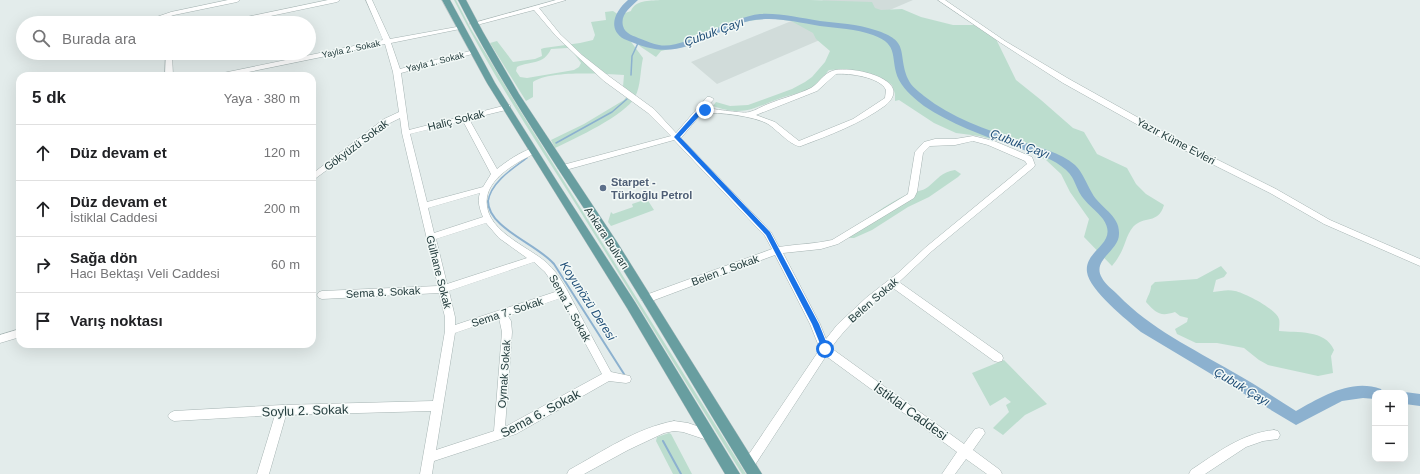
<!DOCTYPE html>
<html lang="tr">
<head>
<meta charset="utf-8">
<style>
	:root { --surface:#fff; --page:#f2f2f2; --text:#202124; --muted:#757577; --line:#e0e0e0 }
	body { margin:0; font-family:Arial,sans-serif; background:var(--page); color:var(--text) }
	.controls { position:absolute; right:12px; bottom:12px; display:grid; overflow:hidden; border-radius:8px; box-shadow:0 4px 16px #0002 }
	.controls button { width:36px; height:36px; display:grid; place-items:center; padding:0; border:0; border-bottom:1px solid var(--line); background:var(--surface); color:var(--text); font:20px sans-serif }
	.stop { position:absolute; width:12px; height:12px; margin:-9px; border:3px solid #1a73e8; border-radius:50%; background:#fff }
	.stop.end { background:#1a73e8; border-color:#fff; box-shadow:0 1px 4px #0008 }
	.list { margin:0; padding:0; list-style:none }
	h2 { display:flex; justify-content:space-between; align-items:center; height:52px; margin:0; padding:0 16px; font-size:17px }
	h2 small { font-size:13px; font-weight:400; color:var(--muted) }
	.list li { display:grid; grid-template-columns:26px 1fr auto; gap:12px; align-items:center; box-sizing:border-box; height:56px; padding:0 16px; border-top:1px solid var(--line) }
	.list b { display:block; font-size:15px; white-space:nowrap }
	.list p { margin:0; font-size:13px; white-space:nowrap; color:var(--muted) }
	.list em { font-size:13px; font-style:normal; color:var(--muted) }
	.icon { flex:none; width:22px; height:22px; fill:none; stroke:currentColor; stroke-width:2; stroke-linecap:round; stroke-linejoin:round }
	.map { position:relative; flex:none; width:1420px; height:474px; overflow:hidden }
	.search { position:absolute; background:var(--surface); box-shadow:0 4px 16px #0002; left:16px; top:16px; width:300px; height:44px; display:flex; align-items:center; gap:10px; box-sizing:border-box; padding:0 14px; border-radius:22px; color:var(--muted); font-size:15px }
	.panel { position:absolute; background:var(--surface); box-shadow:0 4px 16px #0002; left:16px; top:72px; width:300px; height:276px; border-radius:12px }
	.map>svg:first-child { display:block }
</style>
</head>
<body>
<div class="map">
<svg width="1420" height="474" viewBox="0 0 1420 474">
	<rect width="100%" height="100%" fill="#e3eceb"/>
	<path fill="#d1dcda" d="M822 0H913L717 84 691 62 828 6Z"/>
	<path fill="#bcddce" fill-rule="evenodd" d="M454 0H456L471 29 521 112 746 474H742C686 383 631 293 575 203 533 136 489 70 454 0Z
		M660 0H810L872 2 875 8 881 10 902 9 921 17 953 25H974L996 39 1016 80 1041 100 1073 128 1084 132 1097 154 1127 168 1136 184 1146 194 1164 205C1158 225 1144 215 1133 227 1126 235 1125 247 1119 256 1117 260 1114 263 1112 266L1084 237 1089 219 1070 192 1061 174 1046 160 1012 144 979 136 956 133 934 123 899 100 895 101V94L892 85C875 71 851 69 829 70 825 74 823 80 818 84 807 92 793 94 781 98 753 108 744 117 713 106L716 102 730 106 748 105 792 89 805 82 812 77 825 62 830 51 816 39 813 33 791 21 768 18 737 23 686 45 661 51 656 57 641 47 627 33 629 39 643 58C640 71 641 86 635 97 626 115 574 139 555 148L551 140 584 124 624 100 627 96 623 87 624 75C602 74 550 70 533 82V97L526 101 490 43 497 41 513 62 535 59 542 56 541 49 544 48 580 43 593 40 595 35 591 22 606 20 605 12 613 11 619 15 631 11C635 0 649 1 660 0ZM567 48H570L581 63 579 67 574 70 527 78 520 77 516 71 517 67C531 60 543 66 551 49Z
		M955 170 961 174 958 177 929 197 908 207 872 230 854 238H848L846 233C866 220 886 204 908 194 914 191 922 192 928 187 938 179 941 172 955 170Z
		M647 199 654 210 611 226 608 222 611 212 613 214 633 207 632 204Z
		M1221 266 1227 273 1224 277 1216 280 1213 292C1221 291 1228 289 1235 291 1245 293 1276 309 1279 319 1280 322 1279 328 1279 331 1297 333 1325 329 1334 350L1331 356 1333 373 1318 376 1268 365 1259 360 1244 348 1217 343H1196L1177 334 1175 329 1187 322 1188 318 1180 316 1175 312C1160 317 1156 313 1146 302 1147 297 1151 292 1151 286L1155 282 1197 279Z
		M1004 360 1047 404 1025 415 1003 435 993 428 1009 412 1006 405 1011 402 1005 397 990 406 972 373Z
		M669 433 671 434 692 474H673L656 441 657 437Z"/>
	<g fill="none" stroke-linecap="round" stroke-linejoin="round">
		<path stroke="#8cb1cf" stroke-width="1.5" d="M631 75 632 56 639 41
			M556 143 612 112 627 99
			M488 202C490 183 513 168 527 158"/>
		<path stroke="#8cb1cf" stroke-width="2" d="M488 201C488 228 537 244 554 264L624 374
			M663 441 681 474"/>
		<path fill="#8cb1cf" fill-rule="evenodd" d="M628 0H638C631 7 620 14 623 26 625 34 634 36 641 39 647 41 653 44 659 45 685 50 729 17 760 14 781 13 799 18 820 21 838 23 857 24 875 30 911 41 897 53 908 79 911 86 918 91 924 96 952 118 987 130 1020 141 1039 148 1060 152 1075 165 1083 173 1086 183 1092 193 1100 208 1120 215 1119 234 1119 251 1091 260 1102 278 1105 284 1113 290 1118 295 1151 329 1192 348 1233 372 1255 384 1275 398 1296 411 1321 397 1351 378 1381 389L1383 393H1375V399L1363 398 1342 401 1296 425 1141 332C1127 320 1089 290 1087 272 1084 249 1120 244 1103 219 1097 211 1089 206 1083 198 1074 186 1076 176 1061 166 1047 155 1028 152 1012 146 982 135 951 124 924 106 915 99 905 91 899 80 889 59 901 45 873 35 856 29 837 28 820 26 794 22 775 16 749 21 737 24 726 29 716 34 678 52 663 56 624 39 606 28 616 10 628 0Z
			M1405 392 1420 394V406L1405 404V393H1402Z"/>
		<g stroke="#a6b4b3" stroke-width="1">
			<path id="minor" d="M228 0H240L237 2 174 15 149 23H139L171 12Z
				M328 0H340L337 2 237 23H225L228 21Z
				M366 0H372L390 39 462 26V28L460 29 391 43 400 69 474 50 477 52 476 53 401 73 409 130 507 105H510V109L469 119 497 169C507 161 520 152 533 148L537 151C533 155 527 157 522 160 508 168 490 180 487 197 482 230 528 246 547 263 560 275 567 290 575 305 587 328 599 350 611 372L630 376 631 379 630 382 626 383 609 381 516 434 434 461 432 474H420L431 411 286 415 269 474H257L275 415 174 421 170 419 168 416 170 413 174 411 282 405 433 401 445 331V317L439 293 322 299 319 298 317 295 319 292 322 291 438 286 402 133 400 118 390 123 312 181V174L384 119 399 112 393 72 385 44 229 76H214L218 74 383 40ZM463 121 491 174 483 187 427 202 410 134ZM480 193C477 201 480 210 483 217L434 233 428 208ZM486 223 499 238 527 258 447 284 436 239ZM534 262 545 272 558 291 455 325V317L449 291ZM561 298 602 374 505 427 512 332 511 321 508 316ZM499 318 502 332 494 431 436 450 455 333Z
				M556 0H566L539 8 560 34 582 55 610 77 654 109 676 133 707 97H710L714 99 706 108C714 109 745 114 749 112 755 111 762 106 768 104 782 98 797 95 811 88 819 83 823 74 832 71 846 66 888 74 893 89 895 96 890 101 886 105 860 124 830 135 801 146 793 148 776 129 768 124 754 116 719 112 702 113L681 138 771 232 779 247C797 244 815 244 832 240L908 194 915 152 924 142 935 139H955L973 136 994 141 1032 157 1035 165 1034 167 932 251 899 282 1002 355 1003 358 1002 361 998 362 994 361 893 288C870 305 848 324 831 348L964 444 975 429 979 428 983 429 985 433 973 450 1000 470 1002 474H987L966 459 955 474H942L957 452 826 356 753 468 749 469 745 468 743 464 745 460 820 349 810 324 775 255 649 302H643L641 299 643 296 772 249 765 236 674 140 562 171 559 170 558 168 559 166 671 136 648 113 604 81 578 57 556 36 534 10 473 26 470 24ZM836 74C849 73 880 77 886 90L885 98 853 119 799 141 775 122 756 115 817 91ZM973 141 988 145 1025 161 1027 164 926 247 898 273 867 297 837 325 826 339 820 324 783 253 821 249 838 244 914 198 917 192 923 153 930 146 955 145Z
				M938 0H945L1005 41 1069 79 1180 141 1276 189 1330 220 1420 259V266L1324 224 1270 193 1174 145 1063 83 1001 43Z
				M166 53H172L173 76H165Z
				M20 329V337L0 343V335Z
				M674 421 688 423 714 432 716 436 714 440 710 441 683 432 674 431 664 433 628 450 584 474H567L569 470C602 452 636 428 674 421Z
				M1274 430 1278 431 1280 435 1278 439 1263 441 1246 447 1205 474H1189L1191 470C1217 453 1242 433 1274 430Z"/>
		</g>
		<g stroke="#c1c8c9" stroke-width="1">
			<path id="major" d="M442 0H450L495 83 558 183 635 302 740 474H725L627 308 487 83Z
				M458 0H466L483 32 519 94 617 242 762 474H747C701 399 656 322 609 247 557 166 502 87 458 0Z"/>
		</g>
		<use href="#minor" fill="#fff" fill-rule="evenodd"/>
		<use href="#major" fill="#689ea0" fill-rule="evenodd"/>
	</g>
	<path fill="#1a73e8" d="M705 109H707V112L702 113 680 137 770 232 819 324 829 349 828 351H823L812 324 766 235 674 137 698 110Z"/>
	<circle fill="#5c6f8a" stroke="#f3f9f7" stroke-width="1.5" cx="603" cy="188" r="4"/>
	<g text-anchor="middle" stroke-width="3" stroke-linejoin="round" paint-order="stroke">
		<g font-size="9" fill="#233c3d" stroke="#f3f9f7">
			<text transform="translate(351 49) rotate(-12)" y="3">Yayla 2. Sokak</text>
			<text transform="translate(435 62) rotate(-14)" y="3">Yayla 1. Sokak</text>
		</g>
		<g font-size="11" fill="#233c3d" stroke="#f3f9f7">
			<text transform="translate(456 120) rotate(-14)" y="4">Haliç Sokak</text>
			<text transform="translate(1176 141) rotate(28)" y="4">Yazır Küme Evleri</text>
			<text transform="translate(356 145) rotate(-37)" y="4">Gökyüzü Sokak</text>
			<text transform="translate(607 238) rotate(57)" y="4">Ankara Bulvarı</text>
			<text transform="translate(725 270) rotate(-20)" y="4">Belen 1 Sokak</text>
			<text transform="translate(439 272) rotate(76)" y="4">Gülhane Sokak</text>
			<text transform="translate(383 292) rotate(-3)" y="4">Sema 8. Sokak</text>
			<text transform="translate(873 300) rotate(-41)" y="4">Belen Sokak</text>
			<text transform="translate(570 308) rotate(61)" y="4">Sema 1. Sokak</text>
			<text transform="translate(507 312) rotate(-18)" y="4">Sema 7. Sokak</text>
			<text transform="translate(504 374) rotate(-86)" y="4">Oymak Sokak</text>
		</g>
		<g font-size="11" font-weight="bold" fill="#4e5e75" stroke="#f3f9f7" text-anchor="start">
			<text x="611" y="186">Starpet -<tspan x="611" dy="13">Türkoğlu Petrol</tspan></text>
		</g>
		<g font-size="12" font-style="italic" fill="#1f4e77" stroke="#f3f9f7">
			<text transform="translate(714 32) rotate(-20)" y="4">Çubuk Çayı</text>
			<text transform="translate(1020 144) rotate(21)" y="4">Çubuk Çayı</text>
			<text transform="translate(588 301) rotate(57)" y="4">Koyunözü Deresi</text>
			<text transform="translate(1242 387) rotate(31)" y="4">Çubuk Çayı</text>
		</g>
		<g font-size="13" fill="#233c3d" stroke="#f3f9f7">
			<text transform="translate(305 410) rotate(-2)" y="5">Soylu 2. Sokak</text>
			<text transform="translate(911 411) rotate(36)" y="5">İstiklal Caddesi</text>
			<text transform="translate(540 413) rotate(-28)" y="5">Sema 6. Sokak</text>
		</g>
	</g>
</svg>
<div class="controls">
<button>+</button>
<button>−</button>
</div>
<div class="stop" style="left:825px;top:349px"></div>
<div class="stop end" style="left:705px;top:110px"></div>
<div class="search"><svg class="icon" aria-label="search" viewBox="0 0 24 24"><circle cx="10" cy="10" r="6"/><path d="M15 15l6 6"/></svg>Burada ara</div>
<section class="panel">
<h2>5 dk<small>Yaya · 380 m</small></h2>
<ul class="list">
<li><svg class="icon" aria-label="ahead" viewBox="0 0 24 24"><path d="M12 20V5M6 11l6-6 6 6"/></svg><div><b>Düz devam et</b></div><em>120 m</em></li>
<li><svg class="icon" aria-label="ahead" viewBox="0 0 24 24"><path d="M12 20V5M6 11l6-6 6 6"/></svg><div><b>Düz devam et</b><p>İstiklal Caddesi</p></div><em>200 m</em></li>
<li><svg class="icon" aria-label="right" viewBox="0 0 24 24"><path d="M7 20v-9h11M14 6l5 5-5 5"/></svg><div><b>Sağa dön</b><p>Hacı Bektaşı Veli Caddesi</p></div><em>60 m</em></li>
<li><svg class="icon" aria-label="arrive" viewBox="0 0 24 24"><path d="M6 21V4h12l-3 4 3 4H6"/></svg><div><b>Varış noktası</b></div></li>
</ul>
</section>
</div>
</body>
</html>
